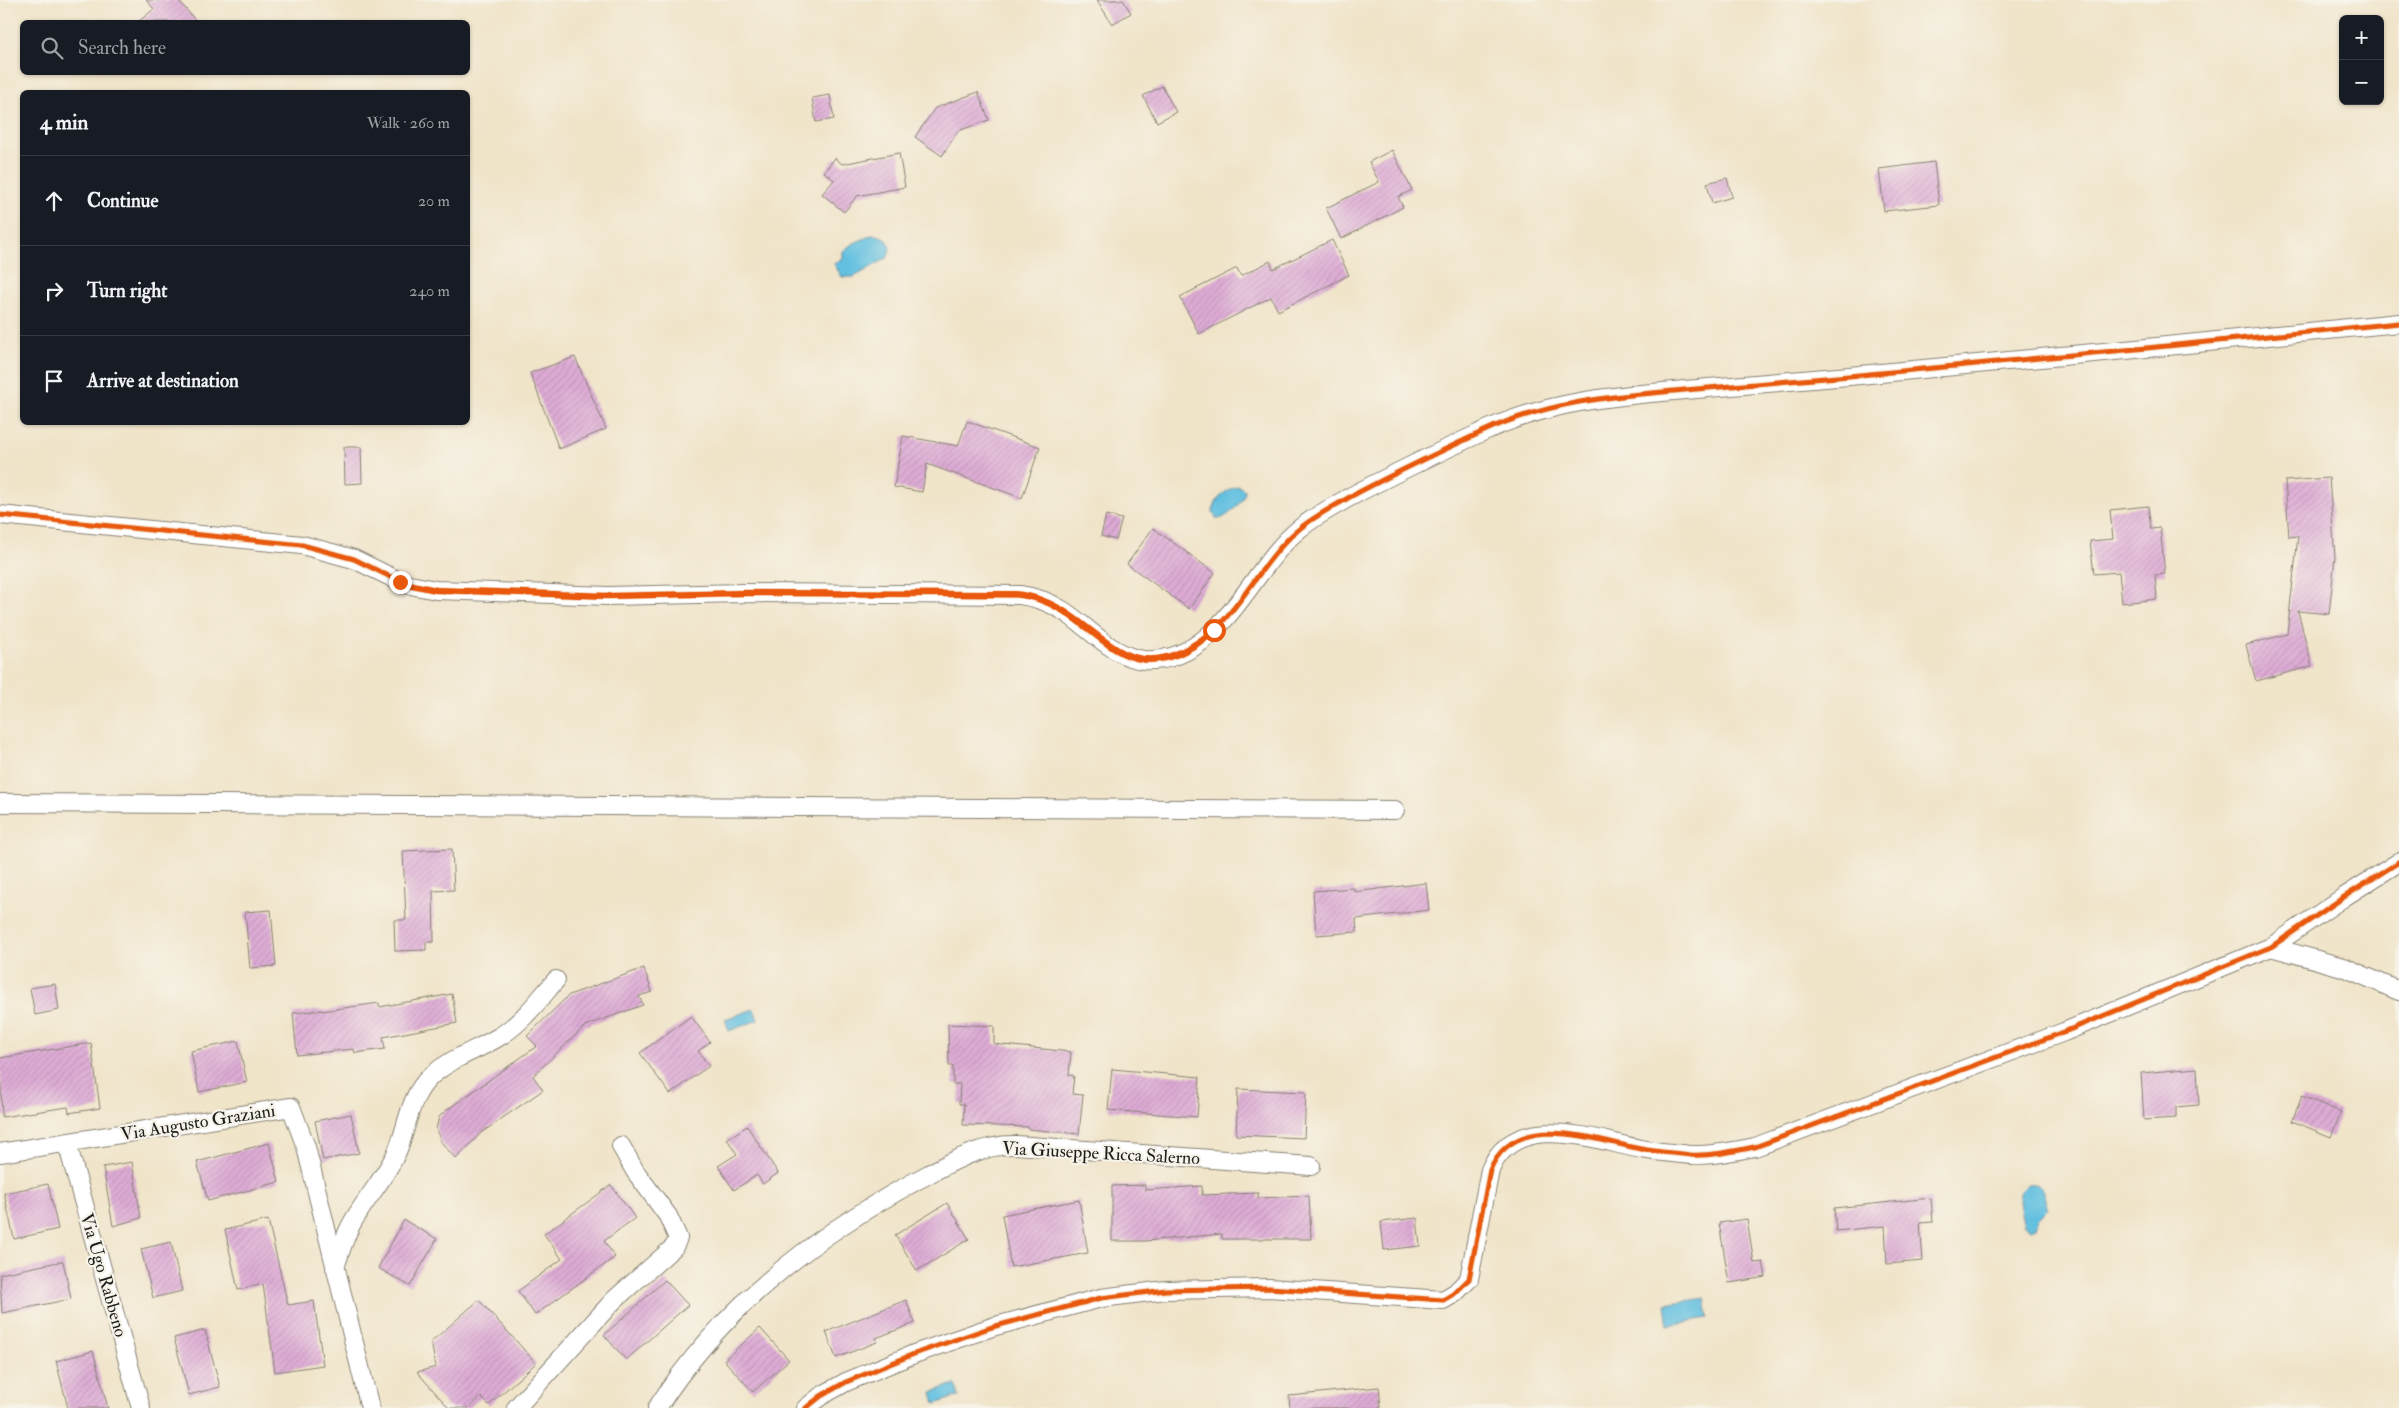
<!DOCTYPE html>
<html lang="en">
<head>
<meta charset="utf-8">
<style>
	:root { --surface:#171b24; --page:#242831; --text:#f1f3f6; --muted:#9ea1a6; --line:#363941 }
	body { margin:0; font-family:"IM FELL Double Pica",serif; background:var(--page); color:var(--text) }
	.controls { position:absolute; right:15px; top:15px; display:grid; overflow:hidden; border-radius:8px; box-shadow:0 1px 4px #0004 }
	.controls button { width:45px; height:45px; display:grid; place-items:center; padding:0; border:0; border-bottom:1px solid var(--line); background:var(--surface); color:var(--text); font:25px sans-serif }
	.stop { position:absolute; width:15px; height:15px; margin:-11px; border:4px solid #ea580c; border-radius:50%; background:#fff }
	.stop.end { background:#ea580c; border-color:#fff; box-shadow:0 1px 5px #0008 }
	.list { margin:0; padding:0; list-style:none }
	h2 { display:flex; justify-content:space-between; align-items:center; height:65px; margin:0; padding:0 20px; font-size:21px }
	h2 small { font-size:16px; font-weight:400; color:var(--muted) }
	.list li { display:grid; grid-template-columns:32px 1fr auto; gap:15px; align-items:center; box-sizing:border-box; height:90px; padding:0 20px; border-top:1px solid var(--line) }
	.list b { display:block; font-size:19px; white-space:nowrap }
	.list em { font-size:16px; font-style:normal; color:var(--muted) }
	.icon { flex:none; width:28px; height:28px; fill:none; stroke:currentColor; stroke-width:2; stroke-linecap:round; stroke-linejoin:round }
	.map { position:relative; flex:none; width:2399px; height:1408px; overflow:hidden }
	.search { position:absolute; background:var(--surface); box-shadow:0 1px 4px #0004; left:20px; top:20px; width:450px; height:55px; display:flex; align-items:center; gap:12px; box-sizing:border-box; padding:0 18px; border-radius:8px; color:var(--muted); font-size:19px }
	.panel { position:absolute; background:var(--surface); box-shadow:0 1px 4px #0004; left:20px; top:90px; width:450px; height:335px; border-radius:8px }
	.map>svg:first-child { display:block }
</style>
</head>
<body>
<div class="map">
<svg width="2399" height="1408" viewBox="0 0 2399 1408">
	<defs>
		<pattern id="building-hatch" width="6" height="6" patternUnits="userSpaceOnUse" patternTransform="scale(1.25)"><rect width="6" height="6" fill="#deacd6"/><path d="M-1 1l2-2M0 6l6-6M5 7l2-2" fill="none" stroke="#be93b7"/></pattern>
	</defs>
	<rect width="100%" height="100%" fill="#f7f3e8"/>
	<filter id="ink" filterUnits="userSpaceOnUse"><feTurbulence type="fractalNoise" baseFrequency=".02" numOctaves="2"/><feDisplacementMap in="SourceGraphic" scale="10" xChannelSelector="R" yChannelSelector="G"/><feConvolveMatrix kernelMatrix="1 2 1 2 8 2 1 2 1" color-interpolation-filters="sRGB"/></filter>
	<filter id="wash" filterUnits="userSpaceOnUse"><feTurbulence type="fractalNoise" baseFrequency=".0096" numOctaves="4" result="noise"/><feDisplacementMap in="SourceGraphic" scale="20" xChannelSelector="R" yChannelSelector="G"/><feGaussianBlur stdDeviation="1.12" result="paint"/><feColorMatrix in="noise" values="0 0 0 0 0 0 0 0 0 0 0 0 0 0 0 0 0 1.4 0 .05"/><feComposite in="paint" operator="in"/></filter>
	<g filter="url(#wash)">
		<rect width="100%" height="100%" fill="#f0e4c9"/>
		<path fill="#62c0e0" stroke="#3f6e7e" d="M872 235C887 235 894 244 887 258L854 277H842L834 264 843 258V251L852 244Z
			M1238 486 1245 490C1246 499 1226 520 1217 519L1213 512C1214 500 1226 489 1238 486Z
			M754 1009 758 1020 729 1031 725 1019Z
			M2028 1184C2045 1181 2043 1197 2048 1209L2038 1219 2036 1227 2031 1229 2024 1225C2021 1212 2013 1192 2028 1184Z
			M1705 1298 1708 1318 1668 1325 1665 1304Z
			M955 1384 959 1396 935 1404 932 1392Z"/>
		<g id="blocks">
			<path fill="url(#building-hatch)" d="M146 0H178L197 22H138L154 9Z
				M1097 0H1123L1131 13 1112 24Z
				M1162 86 1176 112 1157 122 1143 96Z
				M978 92 989 120 958 131 942 156 915 137 935 108Z
				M830 95 834 119 816 122 812 98Z
				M1392 150 1412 190 1398 197 1403 207 1341 239 1326 208 1379 182 1369 162Z
				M899 153 905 187 857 196 844 212 822 194 834 180 824 172 835 158 842 164Z
				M1934 162 1939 205 1884 211 1879 169Z
				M1727 178 1732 197 1712 203 1707 183Z
				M1332 240 1349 275 1278 311 1271 297 1199 334 1180 297 1237 268 1241 276 1270 261 1273 269Z
				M575 357 606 429 559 449 530 373Z
				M967 421 1040 447 1022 498 927 464 922 492 894 487 903 436 958 446Z
				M344 447H361L362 483 345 484Z
				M2329 478 2335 557 2329 614 2298 611 2312 666 2256 681 2246 645 2287 634 2298 536 2289 537 2285 481Z
				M2148 506 2151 529 2160 528 2165 574 2155 575 2157 599 2122 603 2119 572 2094 574 2090 541 2113 539 2110 510Z
				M1106 515 1122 519 1116 540 1101 536Z
				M1153 528 1215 573 1189 609 1127 564Z
				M452 849 454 890 433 891 434 942H426V950L395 951 394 920H406L403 851Z
				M1426 883 1429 910 1356 919 1357 932 1316 935 1313 891 1354 888V892Z
				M271 910 276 966 250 968 245 912Z
				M644 968 652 992 639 996 643 1005 585 1026 533 1076 543 1090 481 1133 456 1159 441 1142 436 1129 439 1117 444 1112 537 1046 527 1036 569 995Z
				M55 984 59 1010 35 1015 30 988Z
				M452 994 457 1023 383 1037 385 1049 355 1053 354 1049 297 1055 293 1013 322 1010V1011L379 1003V1007Z
				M691 1016 710 1042 698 1051 709 1066 670 1094 640 1053Z
				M948 1024 994 1026V1044L1071 1052 1069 1075 1074 1076 1072 1094 1083 1095 1079 1134 1028 1129V1127L963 1125 964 1104H959L960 1084H953V1066H949Z
				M238 1041 247 1082 199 1092 191 1051Z
				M91 1043 100 1108 69 1113 68 1107 2 1117 0 1058Z
				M2197 1068 2199 1105 2176 1107V1118L2144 1120 2141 1073Z
				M1112 1069 1200 1077 1197 1117 1108 1110Z
				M1238 1089 1306 1092 1304 1138 1236 1135Z
				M2302 1096 2341 1112 2331 1137 2292 1121Z
				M351 1114 359 1153 323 1160 315 1121Z
				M747 1126 778 1173 763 1184 757 1175 734 1190 718 1166 737 1154 727 1139Z
				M269 1143 279 1182 208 1201 197 1162Z
				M132 1162 141 1218 113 1226 103 1167Z
				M48 1184 58 1229 14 1239 4 1193Z
				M611 1185 635 1218 604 1241 615 1257 535 1315 518 1291 562 1259 544 1234Z
				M1145 1185V1190L1202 1186V1195L1258 1193V1198L1309 1196 1311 1239H1222V1234L1145 1241H1112V1186Z
				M1931 1198 1933 1222 1920 1223 1923 1261 1887 1264 1885 1226 1836 1231 1834 1208Z
				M1079 1200 1088 1253 1011 1267 1002 1215Z
				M947 1203 969 1239 917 1271 895 1235Z
				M1417 1218 1420 1246 1384 1250 1381 1222Z
				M1747 1219 1754 1263 1763 1262 1766 1277 1729 1283 1719 1223Z
				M268 1220 288 1305 314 1301 323 1365 275 1372 263 1284 238 1290 225 1230Z
				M404 1220 437 1239 410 1286 378 1268Z
				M171 1242 182 1291 153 1298 141 1249Z
				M63 1261 71 1299 2 1313 0 1274Z
				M665 1280 688 1305 626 1360 604 1335Z
				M479 1300 536 1363 489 1405 481 1397 469 1408H449L417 1372 436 1367 431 1342Z
				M906 1300 915 1323 876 1338 877 1342 836 1358 826 1332Z
				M760 1328 789 1360 753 1392 724 1360Z
				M205 1330 220 1387 189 1395 174 1338Z
				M93 1351 108 1408H68L56 1361Z
				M1379 1387 1381 1408H1290L1289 1396Z"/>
		</g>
	</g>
	<g filter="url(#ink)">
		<use href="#blocks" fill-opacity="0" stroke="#868072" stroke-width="1"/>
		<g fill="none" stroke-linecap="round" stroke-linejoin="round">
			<g stroke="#868072" stroke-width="20">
				<path id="minor" d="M0 515 302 545 354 559 405 584 436 590 608 596 744 593 1020 595C1035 597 1049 602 1062 610 1088 626 1112 657 1144 660 1219 665 1250 569 1298 530 1313 517 1331 508 1348 498 1392 474 1437 453 1482 432 1549 401 1613 396 1685 390 1740 385 1794 381 1849 376 2032 360 2216 341 2399 323
					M0 803 1395 810
					M2271 947 2346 968 2399 991
					M67 1143 141 1408
					M0 1153 291 1107 306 1147 370 1408
					M335 1267C341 1251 345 1233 355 1218 369 1195 383 1180 396 1154 408 1128 408 1097 431 1076 453 1057 473 1052 497 1038 520 1025 538 1001 556 980
					M516 1408 614 1300 674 1247 678 1238 668 1216 635 1171 621 1146
					M657 1408C721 1309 811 1238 914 1182 946 1165 979 1144 1016 1145L1311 1166
					M806 1408 821 1396 846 1382 914 1354 992 1327 1101 1298 1166 1290 1269 1288 1443 1300 1455 1293 1469 1279 1490 1170C1515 1109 1595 1140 1641 1149 1657 1152 1674 1153 1691 1155 1712 1156 1734 1151 1755 1147L2064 1032 2271 947 2344 897 2399 862"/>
			</g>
			<use href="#minor" stroke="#fff" stroke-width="18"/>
			<g stroke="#f7f3e8" stroke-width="8">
				<path id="cycleway" d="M0 515 302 545 354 559 405 584 436 590 608 596 744 593 1020 595C1035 597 1049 602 1062 610 1088 626 1112 657 1144 660 1219 665 1250 569 1298 530 1313 517 1331 508 1348 498 1392 474 1437 453 1482 432 1549 401 1613 396 1685 390 1740 385 1794 381 1849 376 2032 360 2216 341 2399 323
					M806 1408 821 1396 846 1382 914 1354 992 1327 1101 1298 1166 1290 1269 1288 1443 1300 1455 1293 1469 1279 1490 1170C1515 1109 1595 1140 1641 1149 1657 1152 1674 1153 1691 1155 1712 1156 1734 1151 1755 1147L2064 1032 2271 947 2344 897 2399 862"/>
			</g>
			<use href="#cycleway" stroke="#e8590c" stroke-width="5"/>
		</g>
	</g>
	<g fill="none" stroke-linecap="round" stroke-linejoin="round" filter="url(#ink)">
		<path stroke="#ea580c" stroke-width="6" d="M400 582 436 590 608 596 744 593 1016 594C1102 604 1118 709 1214 630"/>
	</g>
	<g text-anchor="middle" stroke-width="4.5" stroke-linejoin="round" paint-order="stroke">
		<g font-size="18" fill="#1c1c1c" stroke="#f7f3e8">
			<text transform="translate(198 1122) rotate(-9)" y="6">Via Augusto Graziani</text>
			<text transform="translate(1101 1153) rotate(3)" y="6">Via Giuseppe Ricca Salerno</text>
			<text transform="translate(104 1275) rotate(74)" y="6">Via Ugo Rabbeno</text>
		</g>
	</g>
</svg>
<div class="controls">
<button>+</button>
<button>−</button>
</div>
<div class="stop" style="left:1214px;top:630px"></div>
<div class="stop end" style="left:400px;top:582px"></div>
<div class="search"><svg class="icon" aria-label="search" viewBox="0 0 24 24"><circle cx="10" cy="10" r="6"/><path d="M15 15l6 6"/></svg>Search here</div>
<section class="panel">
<h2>4 min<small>Walk · 260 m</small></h2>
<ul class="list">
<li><svg class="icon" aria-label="ahead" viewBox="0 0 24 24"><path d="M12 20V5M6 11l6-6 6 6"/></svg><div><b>Continue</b></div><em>20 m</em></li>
<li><svg class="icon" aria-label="right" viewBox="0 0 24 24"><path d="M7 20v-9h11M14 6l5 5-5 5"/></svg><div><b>Turn right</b></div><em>240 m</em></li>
<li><svg class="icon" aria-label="arrive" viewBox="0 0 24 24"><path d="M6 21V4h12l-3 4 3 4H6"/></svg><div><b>Arrive at destination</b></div></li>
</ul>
</section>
</div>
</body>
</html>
